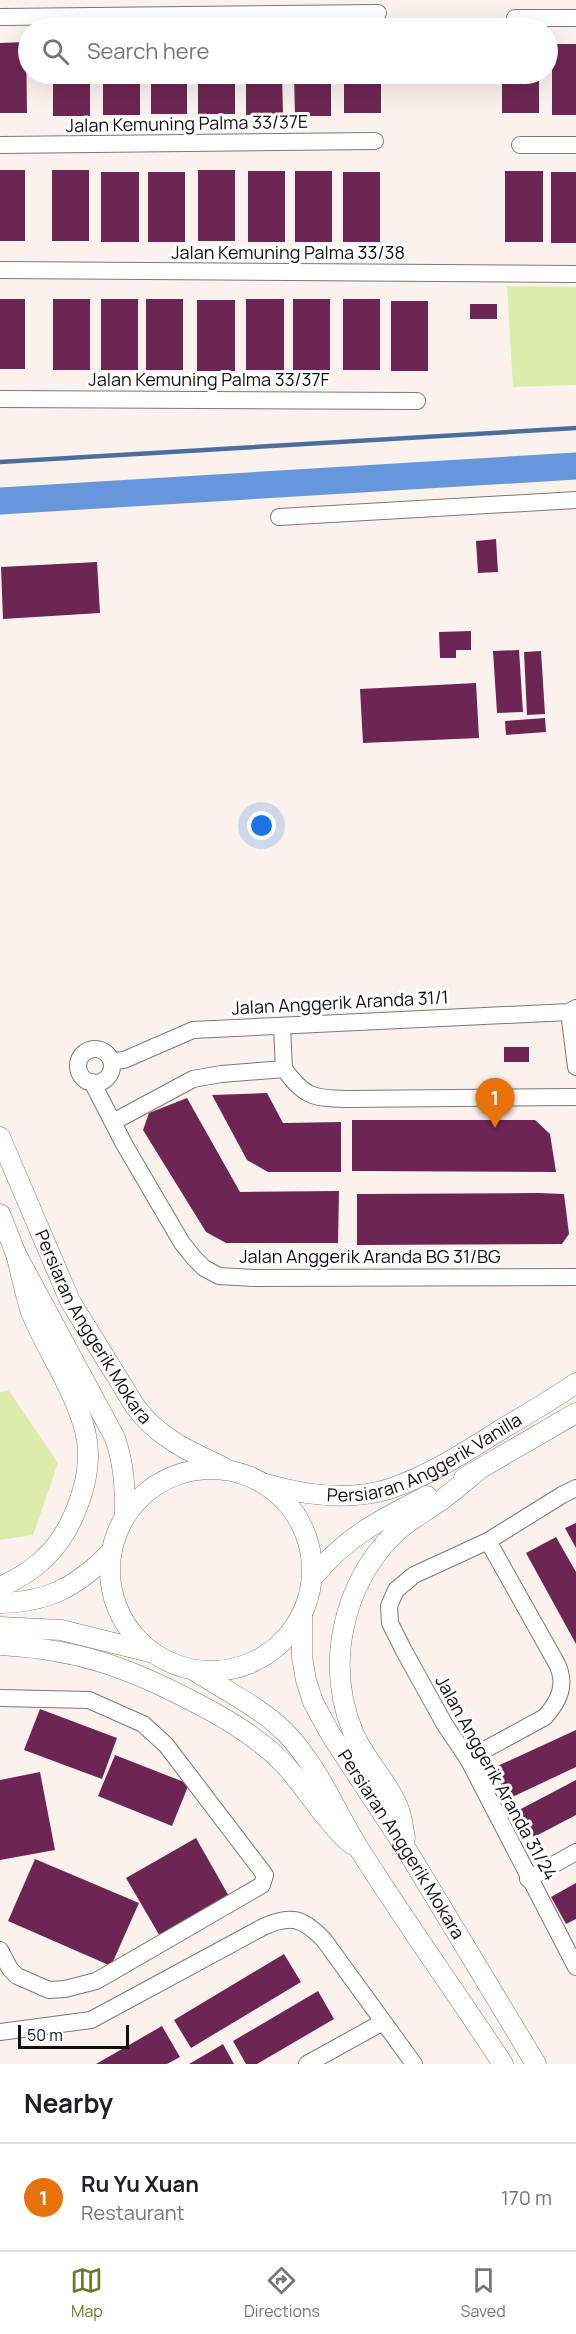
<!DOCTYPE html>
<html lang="en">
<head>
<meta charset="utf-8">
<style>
	:root { --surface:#fff; --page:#f6f6f6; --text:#202124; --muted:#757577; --line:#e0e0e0; --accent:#6b7b2a }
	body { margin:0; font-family:Manrope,sans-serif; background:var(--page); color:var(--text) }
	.scale { position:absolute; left:18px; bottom:15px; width:111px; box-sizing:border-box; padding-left:6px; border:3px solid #120e0c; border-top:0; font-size:16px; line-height:21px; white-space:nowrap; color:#120e0c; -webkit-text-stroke:4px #fff; paint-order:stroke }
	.you { position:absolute; left:262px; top:826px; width:21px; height:21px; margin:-15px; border:4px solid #fff; border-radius:50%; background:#1a73e8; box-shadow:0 0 0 9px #1a73e833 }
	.badge { display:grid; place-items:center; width:39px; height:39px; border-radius:50%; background:var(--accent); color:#fff; font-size:20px; font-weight:700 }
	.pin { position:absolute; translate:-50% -50px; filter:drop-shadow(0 2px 3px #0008) }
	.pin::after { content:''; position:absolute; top:32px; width:21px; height:18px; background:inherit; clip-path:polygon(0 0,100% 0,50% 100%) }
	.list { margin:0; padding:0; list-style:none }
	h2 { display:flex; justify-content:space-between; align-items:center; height:78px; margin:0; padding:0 24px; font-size:26px }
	h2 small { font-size:20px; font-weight:400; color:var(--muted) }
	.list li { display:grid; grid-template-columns:39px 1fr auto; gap:18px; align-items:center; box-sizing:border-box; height:108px; padding:0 24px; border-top:2px solid var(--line) }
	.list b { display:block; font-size:22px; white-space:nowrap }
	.list p { margin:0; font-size:20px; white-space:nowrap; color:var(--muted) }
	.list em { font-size:20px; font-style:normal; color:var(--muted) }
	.icon { flex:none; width:33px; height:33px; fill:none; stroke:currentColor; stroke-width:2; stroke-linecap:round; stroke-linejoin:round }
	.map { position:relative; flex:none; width:576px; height:2064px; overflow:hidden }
	.search { position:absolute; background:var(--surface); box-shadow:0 6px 24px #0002; left:18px; right:18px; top:18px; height:66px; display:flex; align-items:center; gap:15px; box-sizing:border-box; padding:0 21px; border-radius:33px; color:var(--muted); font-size:22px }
	.sheet { height:186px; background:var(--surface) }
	nav { display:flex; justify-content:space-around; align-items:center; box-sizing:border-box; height:84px; border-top:2px solid var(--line); background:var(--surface); font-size:16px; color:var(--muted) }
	nav a { display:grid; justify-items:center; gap:3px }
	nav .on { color:var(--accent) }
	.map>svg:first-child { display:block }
</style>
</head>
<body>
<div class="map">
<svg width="576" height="2064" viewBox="0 0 576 2064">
	<rect width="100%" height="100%" fill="#fcf2ed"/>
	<path fill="#dbecab" d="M507 286 576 287V385L513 387Z
		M9 1391 58 1463 33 1535 0 1540V1392Z"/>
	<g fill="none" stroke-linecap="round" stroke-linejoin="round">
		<path stroke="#4d6e9d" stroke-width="4.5" d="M0 462 576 428"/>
		<path stroke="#6697db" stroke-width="27" d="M0 501 576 466"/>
	</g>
	<path fill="#6d2653" d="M26 42 27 113H0V43Z
		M552 44H576V115H552Z
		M53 74H90V116H53Z
		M103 74H140V115H103Z
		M151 74H187V114H151Z
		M198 74H235V114H198Z
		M246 74H282L283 114 246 115Z
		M294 74H331V116H295Z
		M344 74H381V113H344Z
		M502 74H539V113H502Z
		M0 170H25V241H0Z
		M52 170H89V241H52Z
		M198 170H235V241H198Z
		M248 171H285V242H248Z
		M295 171H332V242H295Z
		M505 171H543V242H505Z
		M101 172H139V242H101Z
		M148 172H185V242H148Z
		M343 172H380V242H343Z
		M551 172H576V243H551Z
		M0 299H25V369H0Z
		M53 299H90V370H53Z
		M101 299H138V370H101Z
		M146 299H183V370H146Z
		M246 299H284V370H246Z
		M293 299H330V370H293Z
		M343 299H380V370H343Z
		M197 300H235V371H197Z
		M391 301H428V371H391Z
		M470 304H497V319H470Z
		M496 539 498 572 478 573 476 541Z
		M97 562 100 613 3 619 1 567Z
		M471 631V650H456V658H440L439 632Z
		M519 650 523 712 497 713 493 651Z
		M541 651 545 714 527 715 524 652Z
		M476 683 479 738 363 743 360 689Z
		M545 718 546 732 506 735 505 721Z
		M504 1047H529V1062H504Z
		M267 1093 283 1123 341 1122V1172H268L247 1160 212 1095Z
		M187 1098 240 1192 339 1191 338 1243H226L206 1232 143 1130 149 1113Z
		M352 1120H535L550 1134 556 1172 352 1171Z
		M538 1193 564 1194 569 1234 562 1244 357 1245V1194Z
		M576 1523V1548L565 1528Z
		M556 1537 576 1572V1644L526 1553Z
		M40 1709 117 1738 102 1779 24 1750Z
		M576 1730V1767L508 1799 493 1768Z
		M115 1755 189 1784 172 1826 98 1796Z
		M40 1772 55 1850 0 1860V1780Z
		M576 1780V1815L534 1837 519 1810Z
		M196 1838 230 1898 161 1938 126 1878Z
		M35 1859 139 1903 111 1966 8 1921Z
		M576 1883V1919L566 1924 551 1897Z
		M284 1954 301 1982 191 2048 174 2020Z
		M318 1991 334 2019 257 2064H246L233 2041Z
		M162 2026 180 2057 167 2064H96Z
		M223 2044 234 2064H189L208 2053Z"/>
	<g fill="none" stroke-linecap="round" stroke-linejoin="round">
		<g stroke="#807772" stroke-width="18">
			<path id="minor" d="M0 17 378 13
				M515 18H576
				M0 145 375 141
				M520 145H576
				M0 270 576 274
				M0 399 417 401
				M279 517 576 500
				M569 1012 576 1067
				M282 1026 284 1069
				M78 1066a17 17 0 1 1 34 0a17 17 0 1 1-34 0Z
				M112 1061 124 1060 193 1030 569 1012 576 1008
				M92 1082 124 1144 182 1243 194 1258 204 1268 219 1276 253 1278 576 1277
				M113 1122 193 1079 221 1074 284 1069C305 1097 312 1098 346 1099L576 1097
				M576 1488 562 1495 488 1541 414 1575 396 1590 389 1606 390 1623 404 1651 445 1725 468 1759 576 1967
				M0 1698 89 1700 143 1724 166 1745 265 1875 262 1885 110 1973 96 1981 65 1989 49 1990 17 1976 10 1969 0 1950
				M468 1759 545 1717C559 1701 567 1685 557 1664L488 1541
				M528 1879 576 1852
				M0 2032 91 2020 263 1927C291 1914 303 1918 324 1940L414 2064
				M307 2064 383 2022"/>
		</g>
		<g stroke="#807772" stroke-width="21">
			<g id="major">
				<path id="s1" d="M0 1137 70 1301 135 1406C157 1437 190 1452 223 1467"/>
				<path d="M0 1214 16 1254 115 1438C124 1464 125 1488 125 1515"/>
				<circle cx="211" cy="1570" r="101"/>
				<path d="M464 1478 576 1413"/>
				<path id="s2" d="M266 1484C304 1495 350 1501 389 1489 429 1476 467 1451 502 1429 527 1414 552 1400 576 1383"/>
				<path d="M313 1577C348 1535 380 1520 427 1496"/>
				<path d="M0 1587C34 1572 58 1551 73 1517 82 1497 88 1477 88 1455 89 1410 47 1353 31 1312 25 1293 21 1273 16 1254"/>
				<path d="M0 1603C49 1602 76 1587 110 1553"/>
				<path id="s3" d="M302 1615V1657L306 1680 313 1702 331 1735 408 1852 536 2064"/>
				<path d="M0 1627 61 1630 150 1652"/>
				<path d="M0 1645C78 1649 130 1668 198 1704 229 1720 260 1739 284 1764 308 1790 324 1820 351 1844"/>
				<path d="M195 1671C224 1690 260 1707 285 1732 320 1768 336 1814 363 1855 408 1926 457 1994 503 2064"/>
				<path d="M405 1838C403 1828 402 1816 398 1807 387 1780 364 1759 353 1732 325 1664 343 1584 395 1533 409 1520 425 1512 440 1501 453 1492 464 1482 476 1472"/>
			</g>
		</g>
		<use href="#minor" stroke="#fff" stroke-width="16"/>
		<use href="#major" stroke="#fff" stroke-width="20"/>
	</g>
	<g text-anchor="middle" stroke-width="6" stroke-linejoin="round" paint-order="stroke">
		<g font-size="18" fill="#120e0c" stroke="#fff">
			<text transform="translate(187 124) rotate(-1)" y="6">Jalan Kemuning Palma 33/37E</text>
			<text x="288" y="259">Jalan Kemuning Palma 33/38</text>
			<text x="209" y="386">Jalan Kemuning Palma 33/37F</text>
			<text transform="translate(340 1003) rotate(-3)" y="6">Jalan Anggerik Aranda 31/1</text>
			<text x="370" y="1263">Jalan Anggerik Aranda BG 31/BG</text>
			<text dy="6" stroke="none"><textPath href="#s1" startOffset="212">Persiaran Anggerik Mokara</textPath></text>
			<text dy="6" stroke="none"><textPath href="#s2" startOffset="168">Persiaran Anggerik Vanilla</textPath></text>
			<text transform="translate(496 1778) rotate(61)" y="6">Jalan Anggerik Aranda 31/24</text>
			<text dy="6" stroke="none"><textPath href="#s3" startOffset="256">Persiaran Anggerik Mokara</textPath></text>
		</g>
	</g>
</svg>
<div class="scale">50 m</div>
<div class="you"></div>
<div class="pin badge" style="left:495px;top:1128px;background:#e8710a">1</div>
<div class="search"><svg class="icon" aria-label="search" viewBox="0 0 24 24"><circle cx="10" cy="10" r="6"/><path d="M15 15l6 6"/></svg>Search here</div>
</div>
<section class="sheet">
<h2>Nearby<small></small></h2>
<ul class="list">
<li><span class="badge" style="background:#e8710a">1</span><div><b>Ru Yu Xuan</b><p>Restaurant</p></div><em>170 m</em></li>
</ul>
</section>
<nav>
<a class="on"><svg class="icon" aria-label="map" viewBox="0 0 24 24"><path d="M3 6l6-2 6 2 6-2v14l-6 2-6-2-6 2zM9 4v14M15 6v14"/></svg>Map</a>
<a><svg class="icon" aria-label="directions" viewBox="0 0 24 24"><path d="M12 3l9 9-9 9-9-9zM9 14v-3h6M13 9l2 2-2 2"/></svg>Directions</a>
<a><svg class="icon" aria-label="saved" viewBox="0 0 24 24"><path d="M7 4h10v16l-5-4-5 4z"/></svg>Saved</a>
</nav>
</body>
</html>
